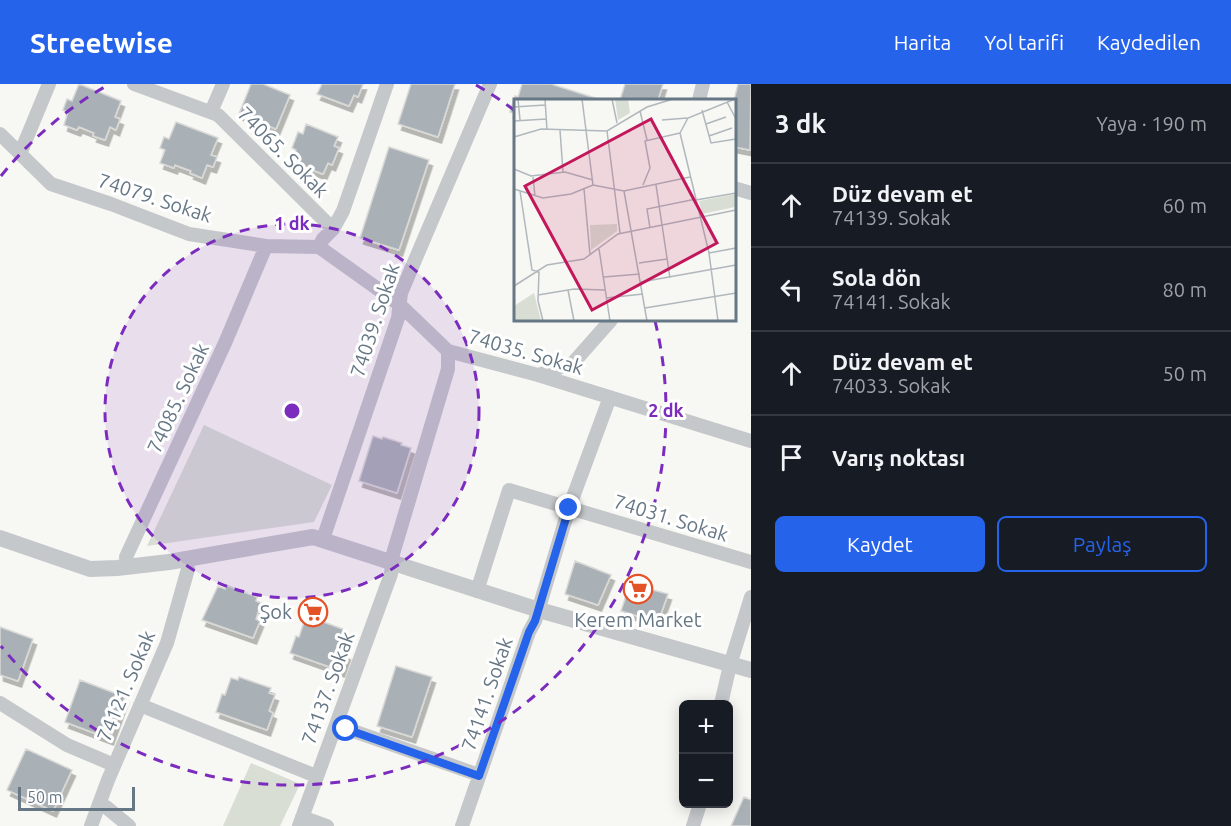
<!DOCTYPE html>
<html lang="tr">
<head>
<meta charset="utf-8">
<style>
	:root { --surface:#171b24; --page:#242831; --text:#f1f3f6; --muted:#9ea1a6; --line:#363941; --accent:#2563eb }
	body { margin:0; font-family:Ubuntu,sans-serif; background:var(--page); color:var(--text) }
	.controls { position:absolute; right:18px; bottom:18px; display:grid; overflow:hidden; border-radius:9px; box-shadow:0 3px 15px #0003 }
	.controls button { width:54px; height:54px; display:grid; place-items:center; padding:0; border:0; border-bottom:2px solid var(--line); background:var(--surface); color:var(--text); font:30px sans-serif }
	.scale { position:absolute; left:18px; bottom:15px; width:117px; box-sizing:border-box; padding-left:6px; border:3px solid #667785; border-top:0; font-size:16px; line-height:21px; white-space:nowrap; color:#667785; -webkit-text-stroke:4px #fff; paint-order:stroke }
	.stop { position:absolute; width:18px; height:18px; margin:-14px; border:4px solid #2563eb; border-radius:50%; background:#fff }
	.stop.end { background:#2563eb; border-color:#fff; box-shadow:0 2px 6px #0008 }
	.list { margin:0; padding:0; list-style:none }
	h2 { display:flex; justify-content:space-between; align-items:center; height:78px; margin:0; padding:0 24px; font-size:26px }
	h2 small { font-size:20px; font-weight:400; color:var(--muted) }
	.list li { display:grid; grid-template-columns:39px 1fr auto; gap:18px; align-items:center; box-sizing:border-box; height:84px; padding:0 24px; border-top:2px solid var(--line) }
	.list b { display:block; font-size:22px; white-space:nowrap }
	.list p { margin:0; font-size:20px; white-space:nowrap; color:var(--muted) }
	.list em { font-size:20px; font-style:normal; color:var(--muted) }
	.actions { display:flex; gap:12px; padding:18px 24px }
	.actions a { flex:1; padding:14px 0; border:2px solid var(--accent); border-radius:9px; text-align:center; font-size:21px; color:var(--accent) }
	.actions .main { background:var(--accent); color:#fff }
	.icon { flex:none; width:33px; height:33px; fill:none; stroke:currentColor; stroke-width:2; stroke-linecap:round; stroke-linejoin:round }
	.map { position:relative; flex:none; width:751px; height:742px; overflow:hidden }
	header { display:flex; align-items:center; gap:36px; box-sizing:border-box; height:84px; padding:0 30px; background:var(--accent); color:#fff }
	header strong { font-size:28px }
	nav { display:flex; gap:33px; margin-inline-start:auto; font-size:21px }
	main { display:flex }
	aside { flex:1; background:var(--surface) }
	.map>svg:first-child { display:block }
</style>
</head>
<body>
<header>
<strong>Streetwise</strong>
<nav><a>Harita</a><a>Yol tarifi</a><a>Kaydedilen</a></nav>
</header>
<main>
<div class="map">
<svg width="751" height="742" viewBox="0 0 751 742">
	<defs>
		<filter id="shadow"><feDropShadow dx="3.5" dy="6" stdDeviation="0" flood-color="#0004"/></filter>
	</defs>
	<rect width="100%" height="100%" fill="#f7f7f3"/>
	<path fill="#d8ded4" d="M204 341 332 401 314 438 147 462Z
		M251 679 300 700 280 742H223Z"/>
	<path fill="#a9b1b7" stroke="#d8d8d6" stroke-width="1.5" filter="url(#shadow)" d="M79 0 121 17 115 33 120 35 116 46 110 43 105 56 93 52 94 49 79 43 77 46 64 41 68 28 63 26 67 15 72 17Z
		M251 0H263L290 11 276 45 239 30Z
		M322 0H363L358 13 354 11 349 22 317 10Z
		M411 0H455L438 53 398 40Z
		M522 0H551L595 14 594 16H516V30L510 28 515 12 518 13Z
		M625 0H663L658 16H620Z
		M738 0H751L750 66 734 63V16Z
		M176 38 218 54 211 71 217 73 213 83 207 81 202 94 190 89 191 87 175 81 174 84 160 79 165 66 160 64 164 53 169 55Z
		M306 40 338 53 334 62 339 64 332 81 328 79 323 90 291 78 296 66 292 64 298 48 303 50Z
		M389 63 429 76 399 166 360 154Z
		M373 352 382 355 383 353 402 359 401 361 411 364 397 409 359 397Z
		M575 477 611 491 598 521 565 510Z
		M630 500 668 510 658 538 621 527Z
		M226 501 257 513 256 517 261 519 256 535 260 537 253 554 202 536 218 502 225 505Z
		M313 534 345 546 343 550 348 552 343 568 347 570 341 587 290 569 296 552 299 553 305 535 312 538Z
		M0 543 33 555 18 597 0 591Z
		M396 582 432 593 412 653 377 642Z
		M239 593 271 604 269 609 275 611 269 627 273 629 267 646 216 628 222 610 225 611 231 594 238 596Z
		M80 596 125 613 110 655 65 638Z
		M26 665 72 686 53 727 7 706Z
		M744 713 751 716V742H731Z"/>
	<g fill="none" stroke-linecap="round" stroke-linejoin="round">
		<path stroke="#c4c8cb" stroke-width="14" d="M134 0 218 31 333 145
			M699 16 703 0
			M211 28 223 0
			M0 50 51 100 111 120 189 150 266 162 319 163
			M20 70 49 0
			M734 104 751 109
			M319 163 399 220 448 267 538 291 751 357
			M319 163 323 155 333 145 343 127 387 0
			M538 291 573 279 611 236
			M323 455 398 234 401 209 490 0
			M128 482 126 473 225 259 266 162
			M477 507 509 406 751 478
			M0 619 67 661 114 681
			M721 620 730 581 751 513
			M140 621 316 692
			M336 641 479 691
			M99 720 106 723 129 742
			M302 733 327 742
			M91 742 108 696 167 559 188 485 186 475
			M299 742 391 490 393 470 448 285V267
			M462 742 529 548 535 537 569 424 610 313
			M693 742 700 720"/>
		<path stroke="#c4c8cb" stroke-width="16" d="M0 454 90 485 117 484 169 478 313 453 539 526 751 586"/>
	</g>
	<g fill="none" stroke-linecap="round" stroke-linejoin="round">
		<path stroke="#2563eb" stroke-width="8" d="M346 645 479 692 529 548 535 537 569 424"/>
	</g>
	<circle cx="292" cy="327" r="187" fill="#7b2cbf" fill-opacity=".12"/>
	<g fill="none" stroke="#7b2cbf" stroke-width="3" stroke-dasharray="10 8">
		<circle cx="292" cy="327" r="187"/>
		<path d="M1 92A374 374 0 0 1 108 1M476 1A374 374 0 0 1 514 26M655 237A374 374 0 0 1 1 562"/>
	</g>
	<defs>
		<g id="supermarket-ring" transform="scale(1.5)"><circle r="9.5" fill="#fff" stroke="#e45327" stroke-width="1.5"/><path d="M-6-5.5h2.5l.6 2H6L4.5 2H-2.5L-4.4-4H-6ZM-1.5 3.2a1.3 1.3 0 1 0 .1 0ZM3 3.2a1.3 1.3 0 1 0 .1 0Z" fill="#e45327"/></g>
	</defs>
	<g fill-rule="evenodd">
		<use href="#supermarket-ring" x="638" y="505"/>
		<use href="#supermarket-ring" x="313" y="528"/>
	</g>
	<g text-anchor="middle" stroke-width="6" stroke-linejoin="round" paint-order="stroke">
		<g font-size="20" fill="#667785" stroke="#fff">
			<text transform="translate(283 68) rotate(45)" y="7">74065. Sokak</text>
			<text transform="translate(155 114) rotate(18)" y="7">74079. Sokak</text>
			<text transform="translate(375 236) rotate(-72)" y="7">74039. Sokak</text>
			<text transform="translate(526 268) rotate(16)" y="7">74035. Sokak</text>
			<text transform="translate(178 314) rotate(-65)" y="7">74085. Sokak</text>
			<text transform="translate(671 434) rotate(17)" y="7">74031. Sokak</text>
			<text transform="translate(126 602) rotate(-67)" y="7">74121. Sokak</text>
			<text transform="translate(328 604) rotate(-70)" y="7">74137. Sokak</text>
			<text transform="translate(487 610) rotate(-71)" y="7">74141. Sokak</text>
		</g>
		<g font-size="20" fill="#667785" stroke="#fff" text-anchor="end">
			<text x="292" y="535">Şok</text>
			<text x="638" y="543" text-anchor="middle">Kerem Market</text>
		</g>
	</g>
	<g transform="translate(514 15)">
		<rect width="222" height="222" fill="#f7f7f3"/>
		<path d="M101 0H114L116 14 104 21ZM222 95 221 108 188 115 185 102ZM103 125V132L77 151 76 126ZM20 194 27 222H0V207Z" fill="#d8ded4"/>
		<path fill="none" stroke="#b0b8bd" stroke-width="1.5" d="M4 0 6 21M31 0 33 31M68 0 79 86M98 0 103 24M213 3 222 20M0 8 31 6M188 11 197 44 222 40M126 12 133 41M148 21 173 19M0 22 32 20M192 25 212 18M46 31 49 73M93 32 106 134M195 37 218 29M0 38 27 30 93 32 133 8 159 0M0 70 17 77 51 73 79 81M19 78 21 97M79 86 110 92 176 78M129 86 136 69 131 42 166 34M142 86 156 179M0 90 29 99 57 95 79 86M70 90 76 156M6 92 18 171 25 173 24 202 29 222M110 92 133 222M182 101 222 94M136 129 133 110 182 100M85 150 96 222M195 154 222 149M125 164 153 160M90 178 126 175M127 183 222 166M0 187 33 166 70 160 104 135 222 111M54 191 60 222M24 196 60 190 91 191M92 199 129 195M131 209 222 194M204 222 195 154 166 34 174 19 221 0"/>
		<path fill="#c2185b" fill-opacity="0.15" stroke="#c2185b" stroke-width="3" d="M137 20 203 144 78 211 11 87Z"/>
		<rect width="222" height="222" fill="none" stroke="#667785" stroke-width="3"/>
	</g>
	<circle cx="292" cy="327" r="9" fill="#7b2cbf" stroke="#fff" stroke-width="3"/>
	<g font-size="18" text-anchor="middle" font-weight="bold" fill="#7b2cbf" stroke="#fff" stroke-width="6" stroke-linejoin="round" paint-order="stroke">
		<text x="292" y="146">1 dk</text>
		<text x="666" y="333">2 dk</text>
	</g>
</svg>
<div class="controls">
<button>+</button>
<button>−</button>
</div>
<div class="scale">50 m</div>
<div class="stop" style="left:346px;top:645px"></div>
<div class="stop end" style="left:569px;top:424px"></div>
</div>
<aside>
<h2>3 dk<small>Yaya · 190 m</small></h2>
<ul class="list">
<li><svg class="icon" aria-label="ahead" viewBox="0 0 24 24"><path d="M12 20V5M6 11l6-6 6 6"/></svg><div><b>Düz devam et</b><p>74139. Sokak</p></div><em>60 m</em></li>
<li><svg class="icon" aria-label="left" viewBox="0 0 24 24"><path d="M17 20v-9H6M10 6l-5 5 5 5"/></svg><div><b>Sola dön</b><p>74141. Sokak</p></div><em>80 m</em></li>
<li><svg class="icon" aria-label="ahead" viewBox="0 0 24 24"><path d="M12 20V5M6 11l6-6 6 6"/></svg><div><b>Düz devam et</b><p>74033. Sokak</p></div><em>50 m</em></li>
<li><svg class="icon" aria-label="arrive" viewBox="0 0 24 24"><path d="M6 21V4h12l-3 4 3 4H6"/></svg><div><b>Varış noktası</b></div></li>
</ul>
<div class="actions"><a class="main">Kaydet</a><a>Paylaş</a></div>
</aside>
</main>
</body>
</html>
